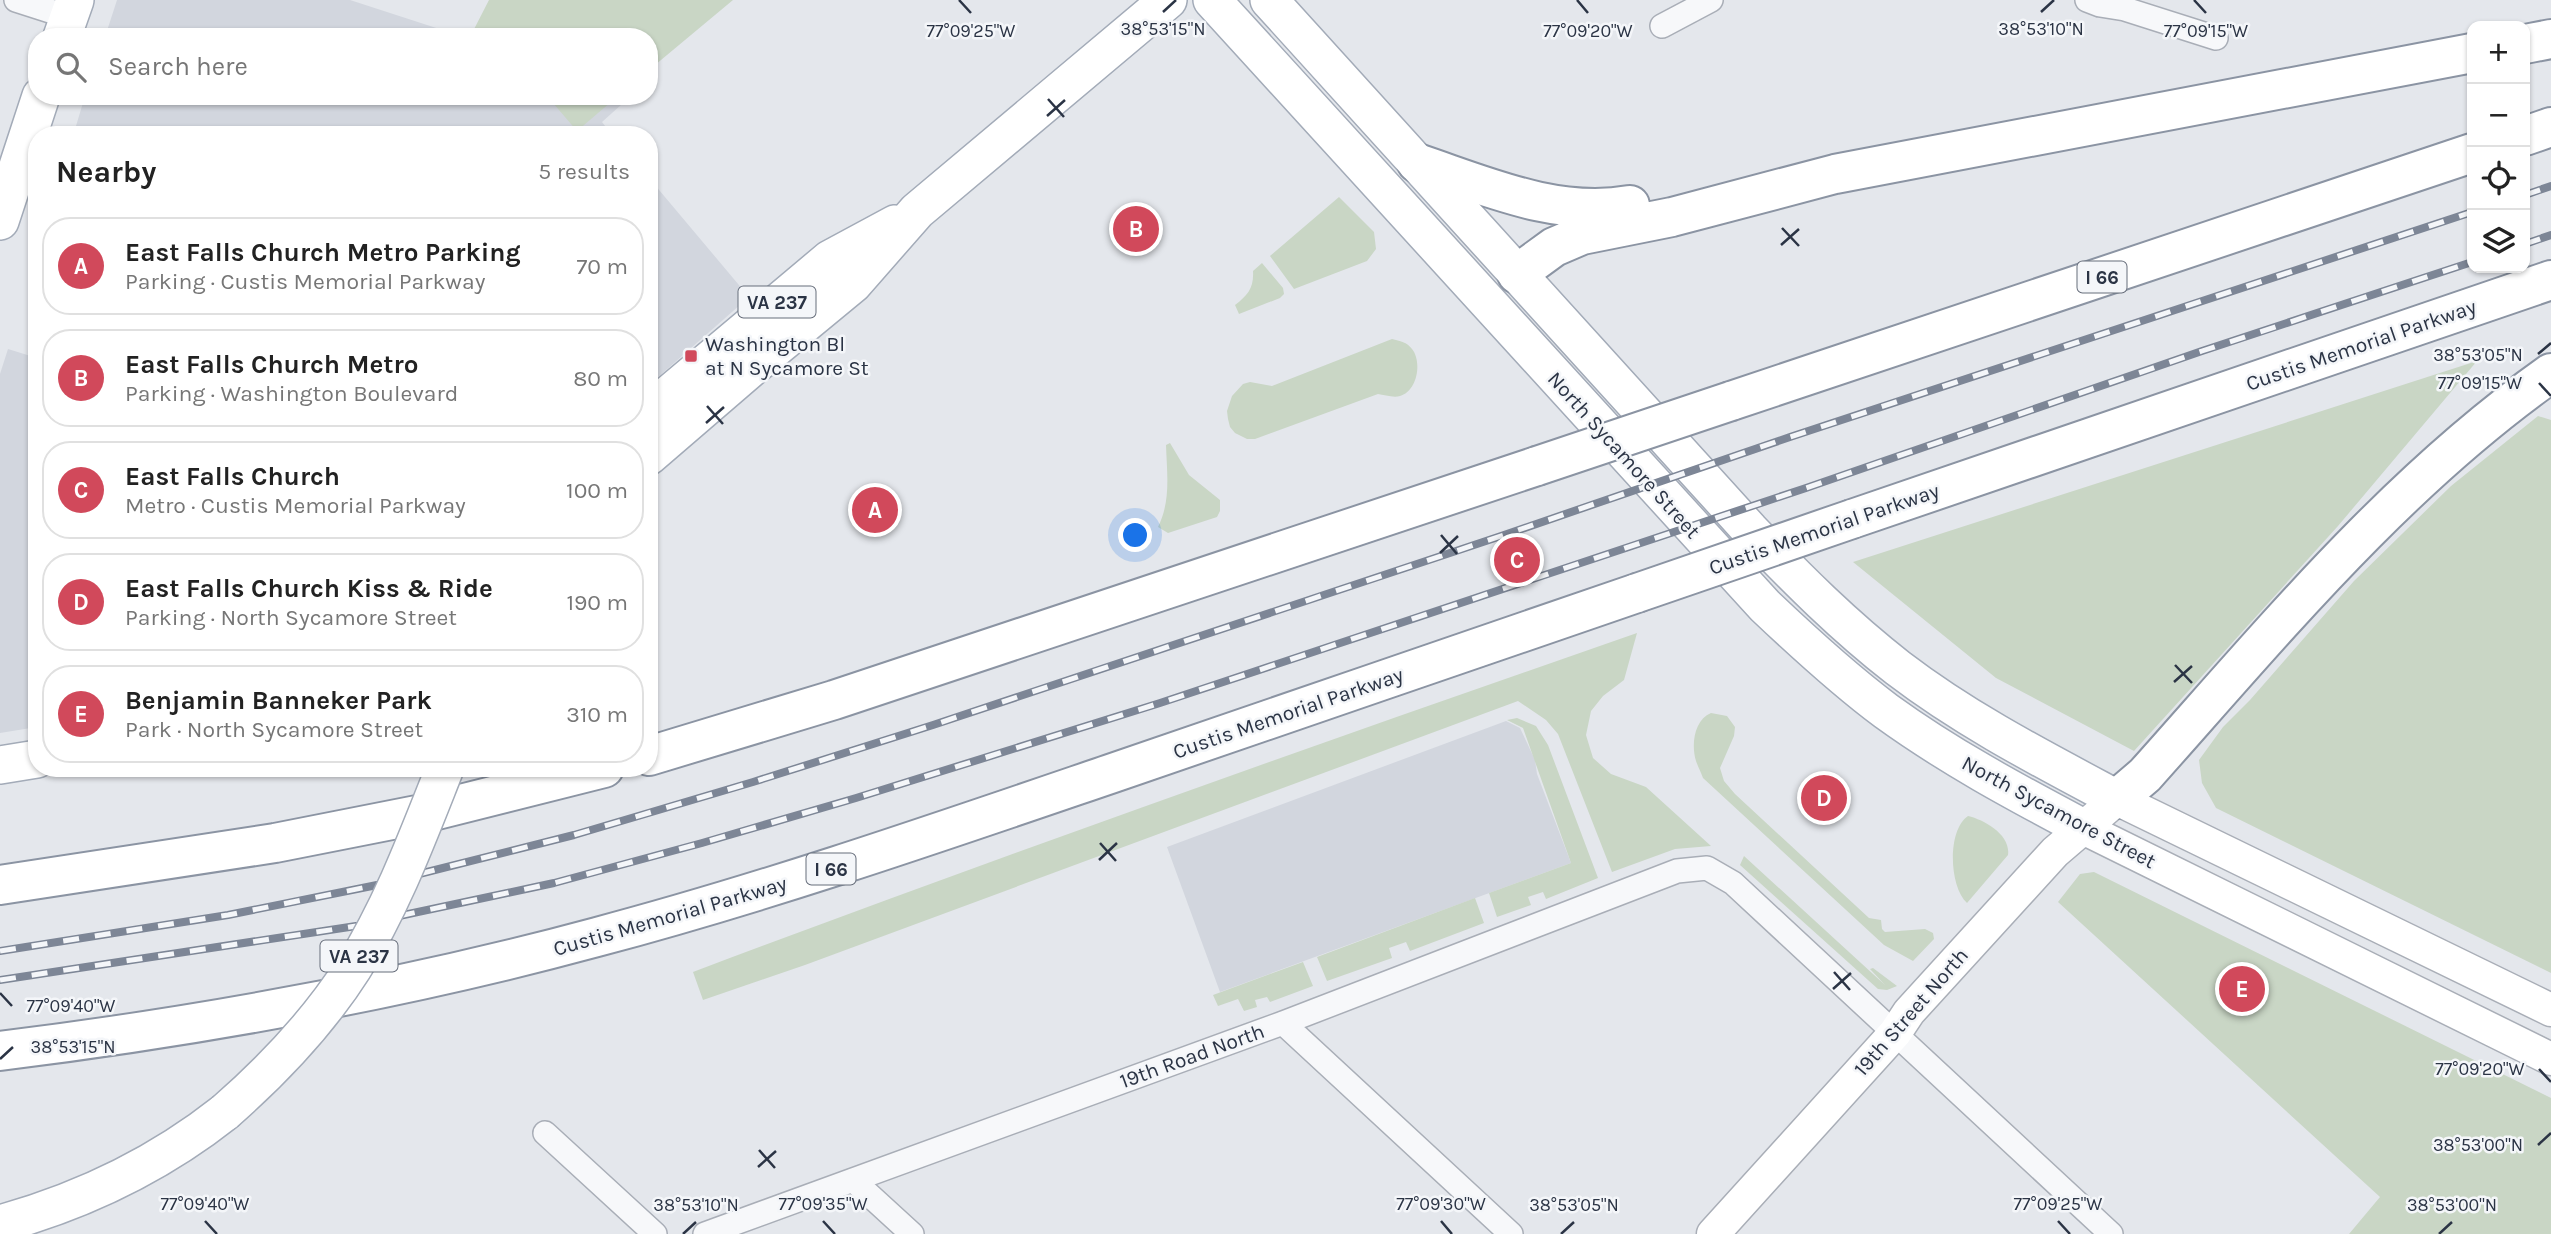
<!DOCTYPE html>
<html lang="en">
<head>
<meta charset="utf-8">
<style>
	:root { --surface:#fff; --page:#f2f2f2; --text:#222; --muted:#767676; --line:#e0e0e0; --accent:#d1495b }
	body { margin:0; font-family:Karla,sans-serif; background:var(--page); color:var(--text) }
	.controls { position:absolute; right:21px; top:21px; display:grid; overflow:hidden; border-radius:14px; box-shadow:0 2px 5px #0004 }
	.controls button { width:63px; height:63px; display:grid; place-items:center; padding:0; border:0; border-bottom:2px solid var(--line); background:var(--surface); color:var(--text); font:35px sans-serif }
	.you { position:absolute; left:1136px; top:536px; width:24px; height:24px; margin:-18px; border:5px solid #fff; border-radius:50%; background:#1a73e8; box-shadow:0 0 0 10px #1a73e833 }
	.badge { display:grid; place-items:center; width:46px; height:46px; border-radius:50%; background:var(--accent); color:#fff; font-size:23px; font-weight:700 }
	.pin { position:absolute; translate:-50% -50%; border:4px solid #fff; box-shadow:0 2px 7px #0006 }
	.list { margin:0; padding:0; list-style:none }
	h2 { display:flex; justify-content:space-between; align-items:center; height:91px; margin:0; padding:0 28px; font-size:30px }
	h2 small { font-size:23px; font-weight:400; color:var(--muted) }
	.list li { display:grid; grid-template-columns:46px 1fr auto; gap:21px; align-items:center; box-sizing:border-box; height:98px; margin:0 14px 14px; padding:0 14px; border:2px solid var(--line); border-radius:28px }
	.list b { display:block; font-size:26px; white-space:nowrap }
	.list p { margin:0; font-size:23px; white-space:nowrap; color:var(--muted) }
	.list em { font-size:23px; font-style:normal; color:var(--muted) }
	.icon { flex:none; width:38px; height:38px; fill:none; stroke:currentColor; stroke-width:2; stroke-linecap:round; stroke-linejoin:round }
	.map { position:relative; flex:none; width:2551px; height:1234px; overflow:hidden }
	.search { position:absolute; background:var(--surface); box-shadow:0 2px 5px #0004; left:28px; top:28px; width:630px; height:77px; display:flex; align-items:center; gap:18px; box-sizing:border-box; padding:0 24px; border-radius:28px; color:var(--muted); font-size:26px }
	.panel { position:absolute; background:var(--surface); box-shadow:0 2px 5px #0004; left:28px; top:126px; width:630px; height:651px; border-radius:28px }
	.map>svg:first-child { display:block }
</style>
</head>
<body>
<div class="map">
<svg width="2551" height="1234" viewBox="0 0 2551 1234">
	<rect width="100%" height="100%" fill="#e4e7ec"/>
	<path fill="#d2d6de" d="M117 0H350L464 37H105Z
		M85 96H631L602 122 612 135H104L76 126Z
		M649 178 749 297 649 385Z
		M8 349 37 358V727L0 733V374Z
		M1506 721 1520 728 1535 760 1537 774 1571 863 1220 992 1167 847Z"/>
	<path fill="#c9d6c5" d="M489 0H733L649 70V37H470Z
		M547 96H618L577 131Z
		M1339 197 1374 232 1376 249 1367 261 1294 289 1270 256Z
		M1262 263 1283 288 1284 294 1280 298 1239 314 1235 305C1248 295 1254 288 1253 271Z
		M1392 339C1400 341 1407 342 1412 349 1422 361 1418 391 1400 396 1394 398 1384 395 1378 394L1255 439H1247L1235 433 1230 427 1228 419 1227 411 1232 396 1243 384 1250 382 1272 386Z
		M2477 361 2338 526 2134 751 1996 678 1853 562Z
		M2538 416 2551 420V973L2216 808 2202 783 2199 760 2223 727 2250 700 2354 581 2451 486Z
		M1170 443 1189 475 1220 500V511L1217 517 1168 533 1158 527C1171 501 1167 474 1166 445Z
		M1637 633 1624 680 1603 696 1591 711 1586 735 1593 758 1611 774 1646 787 1711 846 1675 849 1612 872 1558 734 1546 720 1518 701 805 965 703 1000 693 972C1006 854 1321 743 1637 633Z
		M1711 713 1727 716 1735 727 1734 736 1720 768 1724 781 1735 794 1869 918 1881 920 1882 929 1885 932 1925 929 1933 933 1934 939 1913 961 1884 945 1703 778C1701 772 1698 767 1696 761 1691 745 1694 720 1711 713Z
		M1517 718 1536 726 1548 745 1598 878 1546 899 1543 892 1528 897 1531 905 1497 917 1489 893 1571 863 1523 728 1507 720Z
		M1968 816C1985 820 2011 835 2008 855L1967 903C1949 887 1947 830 1968 816Z
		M1744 856 1885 985 1870 969 1873 968 1897 986 1887 990 1878 989 1740 865Z
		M2094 872 2551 1098V1234H2349L2380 1197 2058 902 2080 874Z
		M1475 898 1484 923 1410 951 1406 942 1389 948 1392 958 1327 981 1317 957Z
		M1303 962 1313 986 1270 1002 1267 997 1255 1000 1257 1007 1244 1011 1238 999 1218 1006 1213 995Z"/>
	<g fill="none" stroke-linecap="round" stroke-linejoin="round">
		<g stroke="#a9aeb7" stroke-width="26">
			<path id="street" d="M16 0 69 17
				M2087 0 2100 5 2125 9 2216 38
				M1662 26 1711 0
				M1283 1023 1511 1234
				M545 1133 655 1234
				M853 1180 912 1234
				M705 1234 1283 1023 1677 871 1707 868 1733 883 2111 1234"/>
		</g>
		<g stroke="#a9aeb7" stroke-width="35">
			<path id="secondary" d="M2083 828 2551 1059
				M1713 1234 1895 1033 1909 1012 2055 852 2117 799 2551 1010"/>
		</g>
		<g stroke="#a3abb8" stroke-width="40">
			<path id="primary" d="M1212 0 1765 606C1804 643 1843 679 1886 711 1948 756 2015 792 2083 828
				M1269 0 1750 530C1797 579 1844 626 1898 668 1966 720 2042 759 2117 799
				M62 37 75 0
				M0 221 41 96
				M649 411 830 259 895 224
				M649 456 750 369 853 284 917 211 1168 0
				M0 765 37 759
				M0 1224C83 1201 158 1165 225 1112"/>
		</g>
		<g stroke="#8b94a3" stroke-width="42">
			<path id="highway" d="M2525 44 2551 39
				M2525 136 2551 127
				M1417 163C1486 186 1556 218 1630 205
				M1517 274 1554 247 1582 235 1672 217 1835 174 2472 53
				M1731 401 2472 153
				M1852 519 2551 280
				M649 756 834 700 1537 466
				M2117 799 2145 775C2272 633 2394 484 2551 373
				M0 885 275 843 417 815 604 768
				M0 1051C201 1026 401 990 597 937 770 891 940 832 1110 774 1286 714 1461 653 1637 593"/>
		</g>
		<use href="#street" stroke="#f7f8fa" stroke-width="23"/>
		<use href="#secondary" stroke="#fff" stroke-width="32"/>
		<use href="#primary" stroke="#fff" stroke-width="37"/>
		<use href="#highway" stroke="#fff" stroke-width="38"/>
		<g stroke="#7d8696" stroke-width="8">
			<path id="rail" d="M2525 195 2551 186
				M2525 244 2551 235
				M419 874 574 835 753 782 933 725 1504 535 1790 437 2472 212
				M399 916 554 883 702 843 856 798 1160 703 1806 488 2202 351 2472 262
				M0 951 228 915 377 885
				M0 980 356 926"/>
		</g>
		<use href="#rail" stroke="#f4f6f9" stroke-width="5" stroke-dasharray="16" stroke-linecap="butt"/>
		<g stroke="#a3abb8" stroke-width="40" stroke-linecap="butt">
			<path id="primary-bridge" d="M225 1112C274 1069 318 1023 353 968 392 906 418 836 445 768"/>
		</g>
		<g stroke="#8b94a3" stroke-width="42" stroke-linecap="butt">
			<path id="highway-bridge" d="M1537 466 1731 401
				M1637 593 1852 519"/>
		</g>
		<use href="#primary-bridge" stroke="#fff" stroke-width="37"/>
		<use href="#highway-bridge" stroke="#fff" stroke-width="38"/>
	</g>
	<path fill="none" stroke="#2b3445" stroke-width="2.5" d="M959 0 971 13M1577 0 1588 13M2194 0 2206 13M1163 12 1176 0M2041 12 2054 0M1048 99 1064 117M1047 116 1065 100M1782 228 1799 246M1781 245 1799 229M2538 354 2551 343M2539 383 2551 396M707 406 723 424M706 423 724 407M1441 535 1457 554M1440 553 1458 536M2175 665 2192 683M2174 682 2192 666M1100 843 1116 861M1099 860 1117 843M1834 972 1850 990M1833 989 1851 973M0 993 12 1006M0 1059 13 1047M2539 1069 2551 1082M2538 1145 2551 1133M759 1150 775 1168M758 1167 776 1151M205 1221 217 1234M823 1221 835 1234M1441 1221 1452 1234M2058 1221 2070 1234M683 1234 696 1222M1561 1234 1574 1222M2439 1234 2452 1222"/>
	<rect fill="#d1495b" stroke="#f4f6f9" stroke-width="2.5" x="684" y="349" width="14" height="14" rx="3.5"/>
	<g text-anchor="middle" stroke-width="5" stroke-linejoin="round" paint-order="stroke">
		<g fill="#f4f6f9" stroke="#676e7b" stroke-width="2">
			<rect x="2077.5" y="261.5" width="49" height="31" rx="5"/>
			<rect x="738.5" y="286.5" width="77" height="31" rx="5"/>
			<rect x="806.5" y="853.5" width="49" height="31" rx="5"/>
			<rect x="320.5" y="940.5" width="77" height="31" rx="5"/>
		</g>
		<g font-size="19" font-weight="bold" fill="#2b3445">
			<text x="2102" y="284">I 66</text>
			<text x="777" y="309">VA 237</text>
			<text x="831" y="876">I 66</text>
			<text x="359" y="963">VA 237</text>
		</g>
		<g font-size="21" fill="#2b3445" stroke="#f4f6f9" text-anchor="start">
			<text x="705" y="351">Washington Bl<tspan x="705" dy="24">at N Sycamore St</tspan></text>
		</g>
		<g font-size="21" fill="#2b3445" stroke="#f4f6f9">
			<text transform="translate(2361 345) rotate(-19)" y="7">Custis Memorial Parkway</text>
			<text transform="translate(1624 455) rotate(48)" y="7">North Sycamore Street</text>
			<text transform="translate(1824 529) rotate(-19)" y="7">Custis Memorial Parkway</text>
			<text transform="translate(1288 713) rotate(-19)" y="7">Custis Memorial Parkway</text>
			<text transform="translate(2059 812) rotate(28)" y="7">North Sycamore Street</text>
			<text transform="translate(670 916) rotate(-16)" y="7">Custis Memorial Parkway</text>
			<text transform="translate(1911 1012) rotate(-49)" y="7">19th Street North</text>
			<text transform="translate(1192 1056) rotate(-20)" y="7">19th Road North</text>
		</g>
	</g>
	<g font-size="18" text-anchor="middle" fill="#2b3445" stroke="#f4f6f9" stroke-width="5" stroke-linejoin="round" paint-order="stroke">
		<text x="1163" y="35">38°53'15"N</text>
		<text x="2041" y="35">38°53'10"N</text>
		<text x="971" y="37">77°09'25"W</text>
		<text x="1588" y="37">77°09'20"W</text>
		<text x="2206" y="37">77°09'15"W</text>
		<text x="2478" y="361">38°53'05"N</text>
		<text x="2480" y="389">77°09'15"W</text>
		<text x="71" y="1012">77°09'40"W</text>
		<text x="73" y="1053">38°53'15"N</text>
		<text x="2480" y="1075">77°09'20"W</text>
		<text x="2478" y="1151">38°53'00"N</text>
		<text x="205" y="1210">77°09'40"W</text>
		<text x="823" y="1210">77°09'35"W</text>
		<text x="1441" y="1210">77°09'30"W</text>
		<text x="2058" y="1210">77°09'25"W</text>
		<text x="696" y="1211">38°53'10"N</text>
		<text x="1574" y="1211">38°53'05"N</text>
		<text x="2452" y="1211">38°53'00"N</text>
	</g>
</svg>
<div class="controls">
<button>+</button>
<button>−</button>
<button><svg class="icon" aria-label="locate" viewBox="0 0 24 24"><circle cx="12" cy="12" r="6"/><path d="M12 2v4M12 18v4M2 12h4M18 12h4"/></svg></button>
<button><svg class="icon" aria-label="layers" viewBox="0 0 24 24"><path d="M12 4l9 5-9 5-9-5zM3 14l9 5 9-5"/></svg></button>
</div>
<div class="you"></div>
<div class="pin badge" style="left:875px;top:510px">A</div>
<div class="pin badge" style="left:1136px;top:229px">B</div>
<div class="pin badge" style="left:1517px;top:560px">C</div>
<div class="pin badge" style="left:1824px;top:798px">D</div>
<div class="pin badge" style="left:2242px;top:989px">E</div>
<div class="search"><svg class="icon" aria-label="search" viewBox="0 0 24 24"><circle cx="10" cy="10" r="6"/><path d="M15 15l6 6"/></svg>Search here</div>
<section class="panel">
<h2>Nearby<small>5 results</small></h2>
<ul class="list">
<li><span class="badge">A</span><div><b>East Falls Church Metro Parking</b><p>Parking · Custis Memorial Parkway</p></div><em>70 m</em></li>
<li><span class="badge">B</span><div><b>East Falls Church Metro</b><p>Parking · Washington Boulevard</p></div><em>80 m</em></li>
<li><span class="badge">C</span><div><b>East Falls Church</b><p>Metro · Custis Memorial Parkway</p></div><em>100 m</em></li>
<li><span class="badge">D</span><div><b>East Falls Church Kiss &amp; Ride</b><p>Parking · North Sycamore Street</p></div><em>190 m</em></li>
<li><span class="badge">E</span><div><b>Benjamin Banneker Park</b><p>Park · North Sycamore Street</p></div><em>310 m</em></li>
</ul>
</section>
</div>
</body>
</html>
